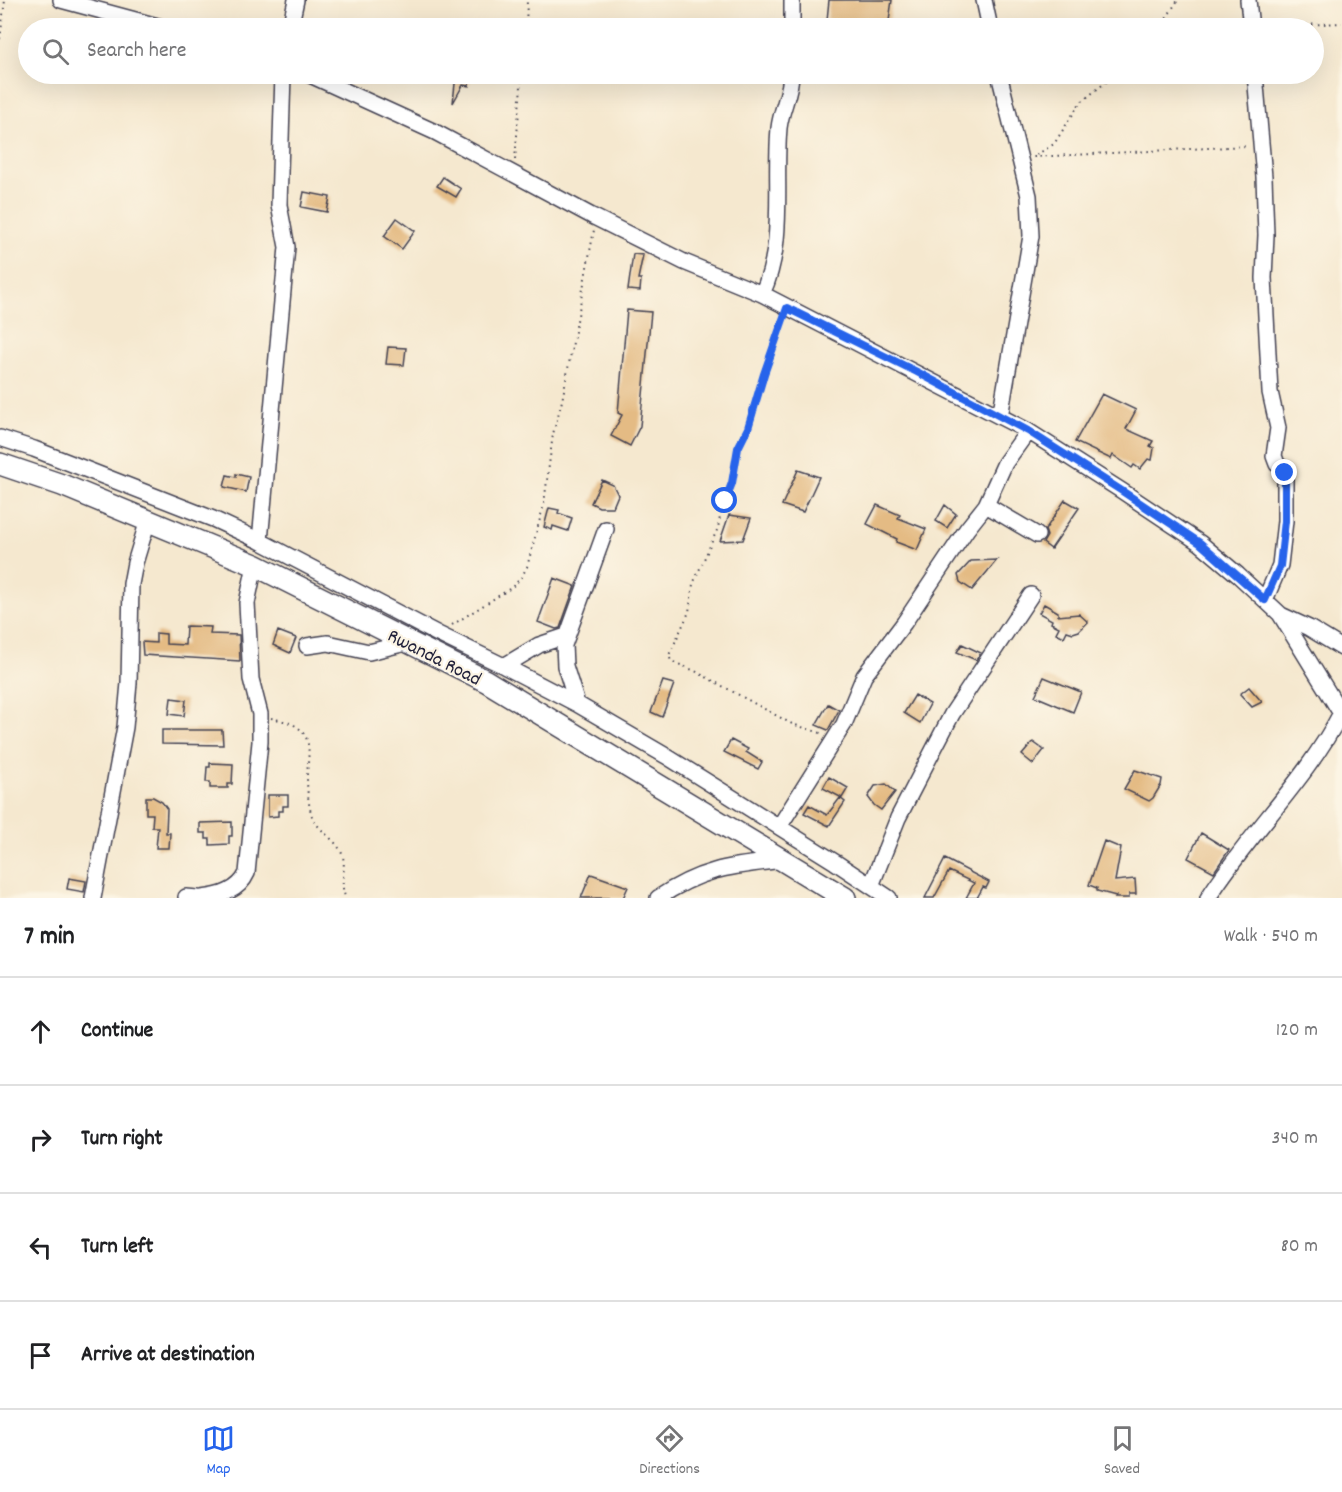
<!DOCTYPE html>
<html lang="en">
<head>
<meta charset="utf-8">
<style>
	:root { --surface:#fff; --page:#f2f2f2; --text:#202124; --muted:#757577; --line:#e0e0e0; --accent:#2563eb }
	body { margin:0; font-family:Dekko,sans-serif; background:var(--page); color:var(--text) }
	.stop { position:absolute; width:18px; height:18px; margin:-14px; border:4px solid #2563eb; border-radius:50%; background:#fff }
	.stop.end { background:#2563eb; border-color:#fff; box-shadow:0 2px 6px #0008 }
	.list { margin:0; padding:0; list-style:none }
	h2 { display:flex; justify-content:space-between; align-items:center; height:78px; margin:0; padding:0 24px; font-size:26px }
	h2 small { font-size:20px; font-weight:400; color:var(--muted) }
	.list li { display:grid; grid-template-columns:39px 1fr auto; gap:18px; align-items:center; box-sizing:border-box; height:108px; padding:0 24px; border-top:2px solid var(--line) }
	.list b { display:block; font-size:22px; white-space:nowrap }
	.list em { font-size:20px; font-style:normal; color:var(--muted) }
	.icon { flex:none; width:33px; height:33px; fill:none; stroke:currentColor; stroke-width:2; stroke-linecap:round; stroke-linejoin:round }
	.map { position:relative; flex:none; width:1342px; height:898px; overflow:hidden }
	.search { position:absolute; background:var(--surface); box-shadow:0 6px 24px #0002; left:18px; right:18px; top:18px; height:66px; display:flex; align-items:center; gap:15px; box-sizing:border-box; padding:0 21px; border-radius:33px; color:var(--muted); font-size:22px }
	.sheet { height:510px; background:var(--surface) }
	nav { display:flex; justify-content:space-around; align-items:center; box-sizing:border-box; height:84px; border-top:2px solid var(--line); background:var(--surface); font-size:16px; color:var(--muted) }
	nav a { display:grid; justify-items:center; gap:3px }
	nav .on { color:var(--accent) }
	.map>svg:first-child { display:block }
</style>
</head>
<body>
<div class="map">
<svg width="1342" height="898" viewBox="0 0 1342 898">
	<rect width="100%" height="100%" fill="#fcf5e5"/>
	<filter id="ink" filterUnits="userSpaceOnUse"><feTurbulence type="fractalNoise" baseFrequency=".0167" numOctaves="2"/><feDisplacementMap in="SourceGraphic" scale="12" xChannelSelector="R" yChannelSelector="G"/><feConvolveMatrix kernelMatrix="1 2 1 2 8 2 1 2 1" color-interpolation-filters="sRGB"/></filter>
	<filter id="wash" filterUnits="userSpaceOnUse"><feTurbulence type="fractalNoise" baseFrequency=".008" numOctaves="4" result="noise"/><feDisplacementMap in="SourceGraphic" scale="24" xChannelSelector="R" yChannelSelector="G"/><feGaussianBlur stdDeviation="1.35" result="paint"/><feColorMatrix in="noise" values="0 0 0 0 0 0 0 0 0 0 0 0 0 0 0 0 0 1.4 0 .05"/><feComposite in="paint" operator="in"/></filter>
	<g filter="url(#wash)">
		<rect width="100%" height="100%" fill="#f5e8cf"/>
		<g id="blocks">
			<path fill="#e4bb84" d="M829 0H892L888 28 827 20Z
				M456 74H470L469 86 463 85 453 103Z
				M443 177 461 189 456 197 437 186Z
				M304 192 330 197 327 212 301 207Z
				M397 218 415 231 402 249 384 236Z
				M633 254 643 255 638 279H641L640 291 628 290Z
				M627 310 651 312 640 426 630 446 611 436 622 415 618 413Z
				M388 347 406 348 404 365 386 364Z
				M1102 394 1136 410 1126 429 1153 441 1150 446 1154 448 1152 460 1148 459 1140 469 1134 465 1132 468 1113 455 1111 459 1075 442Z
				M798 470 819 477 803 512 782 505Z
				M236 474 249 477 246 492 224 487 227 475 236 477Z
				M602 480 613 485 618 495 613 507H599L591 503Z
				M1065 500 1079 508 1051 549 1043 543 1047 536 1045 530Z
				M877 505 900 515 898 518 926 529 917 550 896 542 897 539 867 524Z
				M945 505 956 514 947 528 936 521Z
				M549 508 559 510 558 513 572 518 568 531 553 526 552 530 544 527Z
				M729 515 751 518 743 540 720 541Z
				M997 560 972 590 960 582 958 575 971 561Z
				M554 578 575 586 560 628 556 629 538 622Z
				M1044 604 1058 612V616L1079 614 1088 622 1079 631 1073 633 1067 631 1064 637 1056 633 1059 627 1051 623 1052 620 1039 613Z
				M186 626 211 627 210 634 239 635 240 661 143 655 142 642 156 643V633L166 634V644L185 645Z
				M278 631 296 638 290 653 273 645Z
				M962 644 981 653 976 660 957 652Z
				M1044 677 1081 692 1073 712 1035 696Z
				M663 681 674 684 662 717 651 712Z
				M1249 687 1262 702 1252 707 1240 694Z
				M915 695 930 704 920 723 904 713Z
				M171 698 186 700 184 716 169 714Z
				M828 704 839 710 828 730 816 725Z
				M162 730H222L223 745 162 744Z
				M731 740 748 749 746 752 762 762 758 769 724 752Z
				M1033 742 1044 750 1033 764 1022 755Z
				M210 763 233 764 232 784H228V788H210V782H206L207 767H210Z
				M1135 770 1162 779 1161 785 1153 798 1149 801 1124 789Z
				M829 777 848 788 842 798 823 788Z
				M886 784 895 792 881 810 874 805 868 797 875 786Z
				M268 795H288V806H283V811H278V816L268 817Z
				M146 797H153L162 802 167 809 166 833H170L169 848H156L158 827H152L153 814H146Z
				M840 798 845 802 829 826 804 813 809 805 827 815Z
				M232 822V836H229V844L210 845V839H206V833H200V823Z
				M1201 833 1229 850 1214 872 1188 858Z
				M1104 841 1121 848 1115 881 1135 879 1136 894H1129V898H1115L1116 896 1097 891V888L1089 885Z
				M945 859 989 882 986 888 983 887 977 898H966L974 883 949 871 934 898H925Z
				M591 874 628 887 623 898H581Z
				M69 878 86 881 84 892 67 889Z"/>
		</g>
	</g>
	<g filter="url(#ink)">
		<use href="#blocks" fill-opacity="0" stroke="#424051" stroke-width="1.5"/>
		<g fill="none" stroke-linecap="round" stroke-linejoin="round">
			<g stroke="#424051" stroke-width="18">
				<path id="minor" d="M61 0 165 28
					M984 0 990 28
					M1248 0 1251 28
					M290 28 296 0
					M792 28V0
					M308 74 435 132 592 216 684 262 762 294 1028 431 1122 491 1200 543 1238 575 1280 614 1342 715
					M999 74 1029 196 1031 236 1000 417
					M1255 74 1264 177 1266 235 1264 278 1270 392 1278 428 1274 456 1277 464 1284 469 1285 473V521L1280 565 1265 600
					M762 294C786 243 774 182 779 128 781 109 791 93 791 74
					M0 438 34 449 213 519 260 541 438 634 504 666 577 704 666 756 835 862 889 898
					M986 505 1037 535
					M260 541 287 247 279 205 283 74
					M1281 615 1309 628 1342 648
					M307 646 328 643 369 652 406 643
					M504 666 539 645 566 636
					M577 704 565 666 564 645 606 529
					M779 827 844 724 864 676 904 623 967 529 986 505 1005 463 1028 431
					M871 886 898 818 952 714 1031 595
					M186 897 198 898
					M93 898 125 727 129 683 131 584 135 563 148 520
					M202 898C220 896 239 891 247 873L260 742V714L251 679 247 603 255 565
					M658 898C702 868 732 866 783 860
					M1208 898C1249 833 1306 781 1341 713"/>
			</g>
			<g stroke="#424051" stroke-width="24">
				<path id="highway" d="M0 464 62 485 255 565 486 681 845 898"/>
			</g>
			<path stroke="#424051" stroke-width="2" stroke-dasharray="1.5 4.5" stroke-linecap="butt" d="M1264 27 1342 23
				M526 28 527 0
				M1160 28 1178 0
				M0 39 5 0
				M1116 74 1080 103 1054 144 1033 157 1248 146
				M515 160 522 74
				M783 319 764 374 752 418 738 448 732 483 721 511 718 528 693 584 689 612 671 651 669 655 671 661 695 671 792 724 824 734
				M452 625 511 588 521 578 527 567 544 504 553 434 562 401 594 230
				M271 718C279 720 287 721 294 725 314 736 308 756 307 775 307 788 308 804 312 816 318 832 339 840 343 857 346 871 339 885 346 898"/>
			<use href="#minor" stroke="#fff" stroke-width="15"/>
			<use href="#highway" stroke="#fff" stroke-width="21"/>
		</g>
	</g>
	<g fill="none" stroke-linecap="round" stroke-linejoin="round" filter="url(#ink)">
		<path stroke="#2563eb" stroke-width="8" d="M725 501 732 483 738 448 748 428 764 374 787 308 917 372 1028 431 1122 491 1200 543 1265 600 1280 566 1285 521V473"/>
	</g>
	<g text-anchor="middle" stroke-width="4.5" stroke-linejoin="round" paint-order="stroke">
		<g font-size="20" fill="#22223b" stroke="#fcf5e5">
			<text transform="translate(435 656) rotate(27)" y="7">Rwanda Road</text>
		</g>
	</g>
</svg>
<div class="stop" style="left:725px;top:501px"></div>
<div class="stop end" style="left:1285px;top:473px"></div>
<div class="search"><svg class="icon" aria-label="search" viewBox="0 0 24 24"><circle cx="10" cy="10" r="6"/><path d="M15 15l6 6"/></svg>Search here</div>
</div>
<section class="sheet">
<h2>7 min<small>Walk · 540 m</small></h2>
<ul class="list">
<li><svg class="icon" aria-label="ahead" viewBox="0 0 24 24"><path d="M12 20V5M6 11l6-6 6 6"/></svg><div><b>Continue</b></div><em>120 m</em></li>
<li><svg class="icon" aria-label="right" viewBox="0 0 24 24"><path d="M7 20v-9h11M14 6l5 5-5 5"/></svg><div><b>Turn right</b></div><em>340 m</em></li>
<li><svg class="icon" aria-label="left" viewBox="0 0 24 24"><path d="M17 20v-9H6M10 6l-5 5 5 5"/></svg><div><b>Turn left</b></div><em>80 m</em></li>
<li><svg class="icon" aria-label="arrive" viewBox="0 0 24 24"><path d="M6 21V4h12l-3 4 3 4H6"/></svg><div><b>Arrive at destination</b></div></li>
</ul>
</section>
<nav>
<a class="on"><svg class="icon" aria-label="map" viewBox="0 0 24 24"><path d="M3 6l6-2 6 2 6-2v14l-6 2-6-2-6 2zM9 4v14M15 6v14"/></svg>Map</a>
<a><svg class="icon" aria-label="directions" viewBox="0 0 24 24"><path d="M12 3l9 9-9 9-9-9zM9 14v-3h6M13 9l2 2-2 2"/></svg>Directions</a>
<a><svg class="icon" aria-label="saved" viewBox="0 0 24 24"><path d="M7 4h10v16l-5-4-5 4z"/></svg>Saved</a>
</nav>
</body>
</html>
